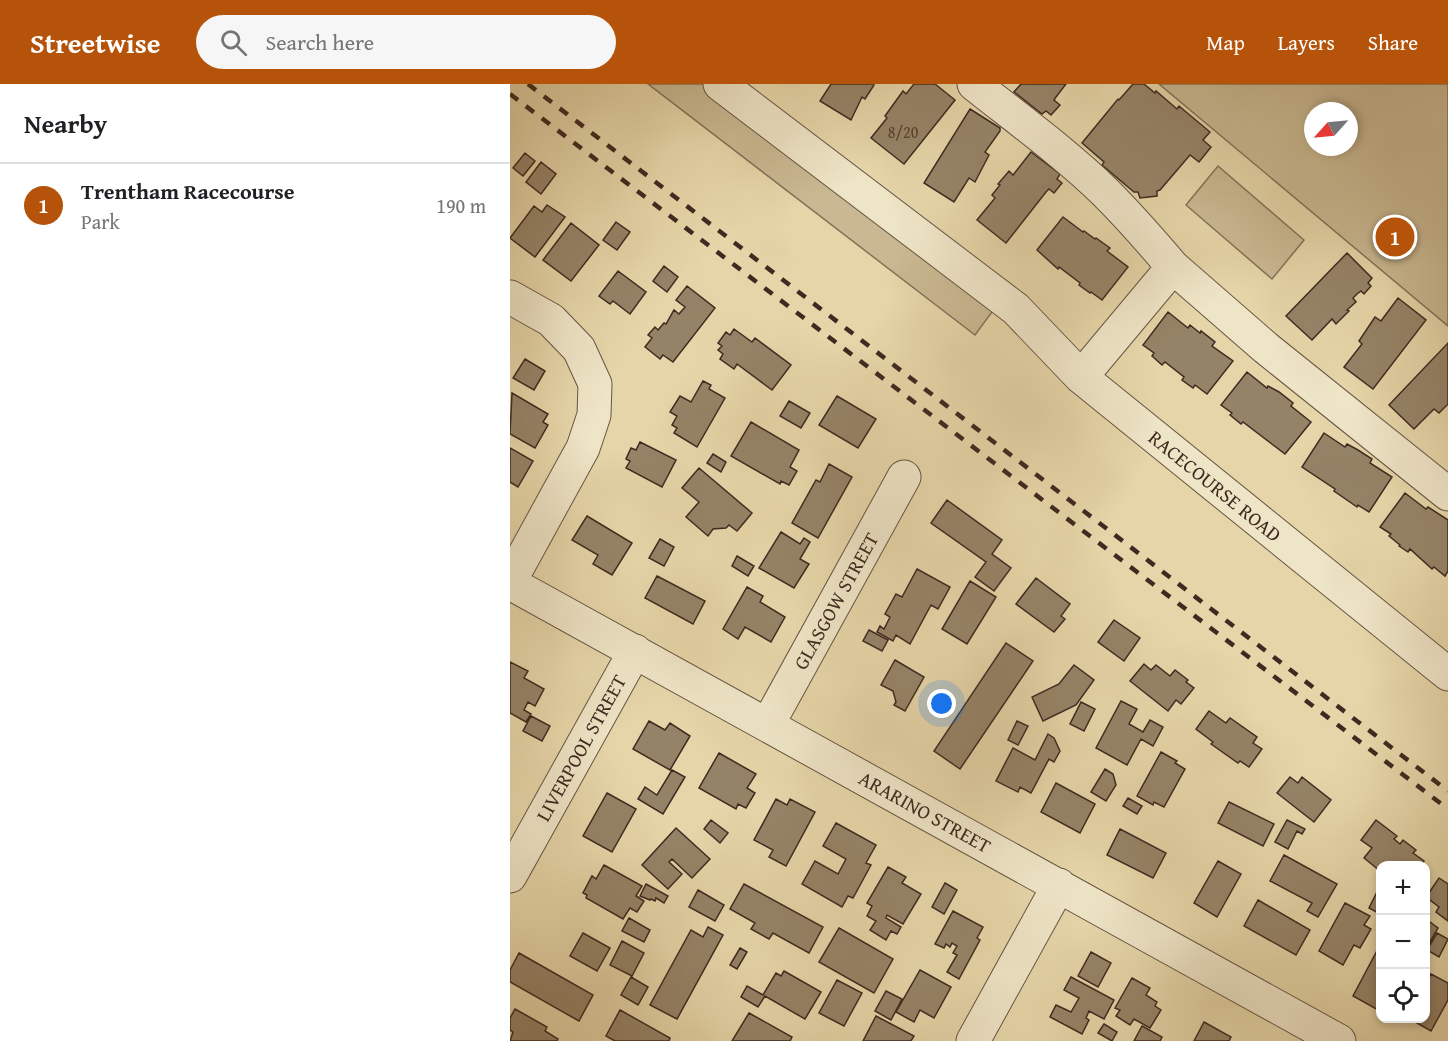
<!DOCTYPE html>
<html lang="en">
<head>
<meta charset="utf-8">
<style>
	:root { --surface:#fff; --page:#f6f6f6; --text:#202124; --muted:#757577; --line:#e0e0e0; --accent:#b45309 }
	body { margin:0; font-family:"Gentium Book Plus",serif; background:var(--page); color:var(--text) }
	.controls { position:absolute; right:18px; bottom:18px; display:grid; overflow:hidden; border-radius:12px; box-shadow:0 3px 9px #0003 }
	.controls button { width:54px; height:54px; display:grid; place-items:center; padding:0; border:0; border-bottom:2px solid var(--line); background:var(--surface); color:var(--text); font:30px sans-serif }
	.compass { position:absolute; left:794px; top:18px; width:54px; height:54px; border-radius:50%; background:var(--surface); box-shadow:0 3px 9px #0003; rotate:243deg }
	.you { position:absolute; left:432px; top:620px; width:21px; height:21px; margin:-15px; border:4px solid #fff; border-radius:50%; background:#1a73e8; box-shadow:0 0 0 9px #1a73e833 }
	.badge { display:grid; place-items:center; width:39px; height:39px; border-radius:50%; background:var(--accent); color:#fff; font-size:20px; font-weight:700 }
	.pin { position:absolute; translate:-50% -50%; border:3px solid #fff; box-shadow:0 2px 6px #0006 }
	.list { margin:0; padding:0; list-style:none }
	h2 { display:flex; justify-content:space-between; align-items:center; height:78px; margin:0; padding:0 24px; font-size:26px }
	h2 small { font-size:20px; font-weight:400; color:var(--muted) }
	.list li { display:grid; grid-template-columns:39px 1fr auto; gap:18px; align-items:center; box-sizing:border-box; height:84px; padding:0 24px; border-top:2px solid var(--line) }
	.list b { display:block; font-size:22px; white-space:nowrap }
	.list p { margin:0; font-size:20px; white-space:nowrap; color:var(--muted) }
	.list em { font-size:20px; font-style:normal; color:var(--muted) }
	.icon { flex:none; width:33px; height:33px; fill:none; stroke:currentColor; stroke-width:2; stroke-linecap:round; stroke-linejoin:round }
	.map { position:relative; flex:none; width:938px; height:957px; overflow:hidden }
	header { display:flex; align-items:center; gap:36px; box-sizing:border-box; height:84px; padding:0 30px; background:var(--accent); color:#fff }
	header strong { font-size:28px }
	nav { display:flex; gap:33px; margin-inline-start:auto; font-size:21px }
	.search { width:420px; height:54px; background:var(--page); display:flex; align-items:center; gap:15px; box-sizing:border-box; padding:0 21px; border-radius:33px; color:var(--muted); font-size:22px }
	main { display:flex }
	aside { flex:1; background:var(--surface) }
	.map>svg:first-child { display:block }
</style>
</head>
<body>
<header>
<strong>Streetwise</strong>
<div class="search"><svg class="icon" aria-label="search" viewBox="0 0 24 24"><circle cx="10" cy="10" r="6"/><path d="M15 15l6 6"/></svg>Search here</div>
<nav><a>Map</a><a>Layers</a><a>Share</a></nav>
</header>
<main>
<aside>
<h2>Nearby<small></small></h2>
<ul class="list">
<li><span class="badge">1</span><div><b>Trentham Racecourse</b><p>Park</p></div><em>190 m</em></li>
</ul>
</aside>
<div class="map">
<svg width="938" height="957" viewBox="0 0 938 957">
	<rect width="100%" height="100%" fill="#e5d5a8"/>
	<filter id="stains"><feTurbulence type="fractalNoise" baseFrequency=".00333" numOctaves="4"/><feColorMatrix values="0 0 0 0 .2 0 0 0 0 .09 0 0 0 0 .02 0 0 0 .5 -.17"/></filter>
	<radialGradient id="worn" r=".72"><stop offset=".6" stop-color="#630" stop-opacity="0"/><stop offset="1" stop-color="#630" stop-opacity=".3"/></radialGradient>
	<path fill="#c9b891" stroke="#847159" stroke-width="1.5" fill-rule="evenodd" d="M138 0H197L485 224 465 251Z
		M649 0H938V242ZM803 27H839V63H803Z
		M708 82 794 156 762 195 676 121Z"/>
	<path fill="#958367" stroke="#3f2a21" stroke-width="1.5" d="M321 0H363L364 1 355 15 352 13 341 36 310 17Z
		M404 0H425L445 16 394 80 361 54 377 34 375 32 393 7 396 10Z
		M511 0H556L546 13 544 16 550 21 541 31 536 27 532 30 504 8Z
		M623 0H634L645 9 646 7 667 25 669 22 700 48 693 56 701 63 689 78 680 71 650 106 647 107V112L630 114 628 108H624L592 81 594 78 572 59 608 15 609 16Z
		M460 25 490 44V47L475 68 479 71 465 98 459 94 444 118 414 99Z
		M521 68 550 90 547 95 552 99 544 109 539 105 536 108 496 159 467 136 485 114 482 111 490 101 488 100 499 87 503 91Z
		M15 69 25 77 13 92 3 84Z
		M31 78 46 90 31 110 16 98Z
		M37 121 55 133 25 173 0 154 24 122 32 128Z
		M553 133 573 148 574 147 585 155 586 154 600 164 597 167 618 183 592 216 581 208 580 209 569 201 570 199 549 183 548 185 527 166Z
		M106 138 120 148 107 166 93 156Z
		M61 139 89 161 61 197 33 176Z
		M837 169 862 194 858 199 861 202 854 210 851 207 847 210 843 214 846 218 837 226 839 227 826 240 822 235 802 256 776 232Z
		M154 182 168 193 157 208 143 197Z
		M108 187 136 208 120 230 103 217 100 220 89 212Z
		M177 202 205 224 163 278 153 271 150 275 135 263 142 254 138 251 145 243 148 246 154 239 156 240 164 226 169 230 175 223 166 216Z
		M888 214 916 236 863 305 834 283 852 260 849 257 865 233 871 237Z
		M658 228 678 244 680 241 690 249 691 247 705 258 702 262 723 277 697 310 685 301 683 304 672 296 674 293 655 278 652 281 642 272 644 269 633 261Z
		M224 245 242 258 245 254 281 281 262 306 227 280 224 285 210 275 213 270 208 266 212 262 208 259 216 248 220 251Z
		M938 259V320L929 329 924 325 904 345 879 321Z
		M15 275 35 287 24 306 3 294Z
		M737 288 757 304 758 302 769 308 783 319 781 322 801 338 775 370 733 338 731 340 720 331 722 329 711 321Z
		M193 297 201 301 199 305 215 314 187 363 164 349 167 344 162 341 167 332 160 328 170 312 181 318Z
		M2 309 38 330 33 338 38 341 25 364 0 350Z
		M327 312 366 335 348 364 309 341Z
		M279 317 300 329 291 344 270 332Z
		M241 338 289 366 280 383 287 387 279 401 271 397 270 400 221 372Z
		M814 349 835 363 837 360 848 366 862 375 860 379 882 393 859 428 848 421 847 423 824 407 825 405 792 383Z
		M130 358 166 376 152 403 116 384 120 377 116 375 121 364 126 366Z
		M0 364 23 377 8 403 0 398Z
		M203 370 216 378 211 388 197 379Z
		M319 380 342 393 308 454 282 439 306 396 310 398Z
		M189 384 242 429 227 447 219 441 216 444 203 445 198 452 176 433 189 418 172 404Z
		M895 409 916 425 918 423 938 436V487L935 492 924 483 922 485 900 465 898 468 889 462 890 461 879 452 881 450 870 443Z
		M437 416 492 456 482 470 501 484 484 507 465 493 476 478 421 439Z
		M77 432 122 459 102 491 83 480 88 471 62 456Z
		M271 448 290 460 294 454 300 458 290 475 299 480 284 504 249 484Z
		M150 455 164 463 154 482 139 474Z
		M227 472 244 482 238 492 222 482Z
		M407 485 440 503 428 525 421 521 400 560 386 551 383 557 367 548 370 542 374 545 380 533 375 530 386 510 392 513Z
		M147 492 195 517 183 540 135 514Z
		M526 494 560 520 551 532 555 535 544 548 506 520Z
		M460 497 486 513 457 560 432 545Z
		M237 503 253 512 250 518 275 533 261 558 235 543 228 555 213 545Z
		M604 536 630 554 614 577 588 558Z
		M359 546 378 556 372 567 353 557Z
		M496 559 523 577 450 685 424 667Z
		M385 576 414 593 395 627 384 621 386 618 383 607 371 601Z
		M0 578 18 587 14 594 34 605 25 622 18 618 14 626 21 630 16 638 0 629Z
		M634 580 641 586 646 581 660 592 665 586 678 596 676 598 684 604 671 620 666 616 658 627 620 597Z
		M564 581 584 596 566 621 533 637 522 613 549 600Z
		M611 617 627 625 619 640 633 648 640 636 653 643 643 662 631 655 617 681 586 664Z
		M571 618 585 625 574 647 560 640Z
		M699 627 716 639 720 634 747 653 743 659 752 665 739 683 730 677 728 679 701 660 703 658 686 645Z
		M21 632 40 642 32 657 13 647Z
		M139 637 155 646 160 639 180 652 160 686 123 665Z
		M507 637 518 642 508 661 498 656Z
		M538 650 544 654 550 667 544 678 539 675 521 709 510 703 508 708 486 697 503 664 525 676Z
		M651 668 667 677 665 679 675 685 654 723 644 718 643 721 627 712Z
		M209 669 246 690 237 704 245 709 236 724 228 720 226 725 189 704Z
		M595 685 603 690 606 701 596 717 581 708Z
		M162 686 175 693 153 730 128 715 135 703 147 711Z
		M780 693 788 699 792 693 821 716 804 738 767 709Z
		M546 699 585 720 570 749 531 728Z
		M97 709 126 725 102 768 73 752Z
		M618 714 632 722 627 730 613 722Z
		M266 715 277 721 280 715 305 728 276 782 259 773 263 766 244 756Z
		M719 718 764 740 753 762 708 739Z
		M201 736 218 749 210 759 194 745Z
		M777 736 795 745 792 750 787 747 778 765 765 758Z
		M866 736 887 752 884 755 890 760 893 756 906 766 903 769 914 777 911 782H870V787L854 774 862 764 851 756Z
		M326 739 366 761 356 779 361 781 343 814 338 812 332 823 292 800 305 777 328 790 336 775 313 762Z
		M166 744 200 775 182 794 162 775 159 778 172 790 158 805 132 781Z
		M610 745 656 769 643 794 597 771Z
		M774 771 827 800 808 833 797 827 802 819 760 797Z
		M708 777 731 790 707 833 684 819Z
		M94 781 132 802 126 812 134 817 127 828 120 824 113 835 76 814 77 811 73 809 82 792 86 795Z
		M378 783 396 793 392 799 411 810 393 840 377 831 376 834 391 843 387 850 381 847 376 856 360 846 366 837 357 832 362 822 357 819Z
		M929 794 938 800V837L926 828 929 823 916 813Z
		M435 799 447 806 434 830 422 823Z
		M136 800 158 812 154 819 146 814 145 817 141 815 140 816 130 812Z
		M234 800 313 843 299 869 263 849 259 855 241 845 245 839 220 825Z
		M188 806 214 821 205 837 179 823Z
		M868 806 870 808V830L859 824Z
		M748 816 800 846 786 871 734 842Z
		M835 819 860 832 854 841 861 845 850 864 844 861 833 881 809 867Z
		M443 827 473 843 467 854 470 856 449 895 437 888 447 871 443 869 447 862 442 859 440 863 436 860 434 864 425 860Z
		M119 834 140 846 134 858 112 847Z
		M916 835 928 844 917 863 916 862Z
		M198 843 213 851 167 935 140 921 181 846 193 853Z
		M329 844 383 875 364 909 309 878Z
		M73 849 100 864 87 887 60 872Z
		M927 849 938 855 929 873 917 866Z
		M112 857 134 869 122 892 100 881Z
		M870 861V920L868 926 843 912Z
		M230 864 237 868 227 885 220 881Z
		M581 868 601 879 588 903 568 892Z
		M9 869 83 911 69 937 0 898V886Z
		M410 886 441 903 424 934 410 926 404 938 386 928Z
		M274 887 311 908 295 935 255 912 248 923 231 913 237 902 253 911 266 889 271 892Z
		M921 890 938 899V916L921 947 898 934H916V900Z
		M121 893 138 903 128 921 111 911Z
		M561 893 604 916 594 935 579 927 576 934 579 936 572 950 540 933 546 921 561 928 569 914 554 906Z
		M622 894 640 904 636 911 647 918 645 922 651 926 640 944 624 935 620 941 606 932 610 926 605 924Z
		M327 896 352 909 334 942 309 929Z
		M376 907 392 915 381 936 365 927Z
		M5 925 37 943 35 947 48 955 47 957H0L3 948 0 946V934Z
		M110 926 160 954 159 957H105L96 952Z
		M239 929 282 953 280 957H222Z
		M366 932 404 952 401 957H353Z
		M694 938 721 953 719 957H684Z
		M594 940 607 948 602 957 588 949Z
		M632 942 652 953 650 957H624Z"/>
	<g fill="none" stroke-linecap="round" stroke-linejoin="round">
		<g stroke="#685543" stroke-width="35">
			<path id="minor" d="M210 0 506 225 571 293 938 590
				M464 0C508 35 555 69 595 108 619 132 641 157 663 183L571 293
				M663 183 756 264 938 410
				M0 213 41 236 69 265 85 300 84 331 73 364 0 497
				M0 499 829 957
				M258 640 394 393
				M0 792 125 567
				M463 957 549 801"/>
		</g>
		<use href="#minor" stroke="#eee4c6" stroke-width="33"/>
		<path stroke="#3f2a21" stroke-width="4.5" stroke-dasharray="10 10" stroke-linecap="butt" d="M18 0 938 707
			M0 10 938 725"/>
	</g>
	<g text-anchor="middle" stroke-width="5" stroke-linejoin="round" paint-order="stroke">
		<g font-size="16" fill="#544032">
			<text x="393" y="54">8/20</text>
		</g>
		<g font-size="20" fill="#3f2a21" stroke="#eee4c6">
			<text transform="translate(705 402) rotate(39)" y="7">RACECOURSE ROAD</text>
			<text transform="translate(326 517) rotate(-61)" y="7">GLASGOW STREET</text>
			<text transform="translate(71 664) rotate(-61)" y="7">LIVERPOOL STREET</text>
			<text transform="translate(415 728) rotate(29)" y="7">ARARINO STREET</text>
		</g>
	</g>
	<rect width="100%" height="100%" filter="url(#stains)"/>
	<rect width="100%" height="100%" fill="url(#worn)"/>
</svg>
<div class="controls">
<button>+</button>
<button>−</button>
<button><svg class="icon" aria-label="locate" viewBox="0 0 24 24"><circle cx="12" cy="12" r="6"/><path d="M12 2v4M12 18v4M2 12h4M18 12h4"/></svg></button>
</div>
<svg class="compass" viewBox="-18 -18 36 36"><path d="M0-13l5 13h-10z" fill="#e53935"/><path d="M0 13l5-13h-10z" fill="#757577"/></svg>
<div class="you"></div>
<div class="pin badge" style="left:885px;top:153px">1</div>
</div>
</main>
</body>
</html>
